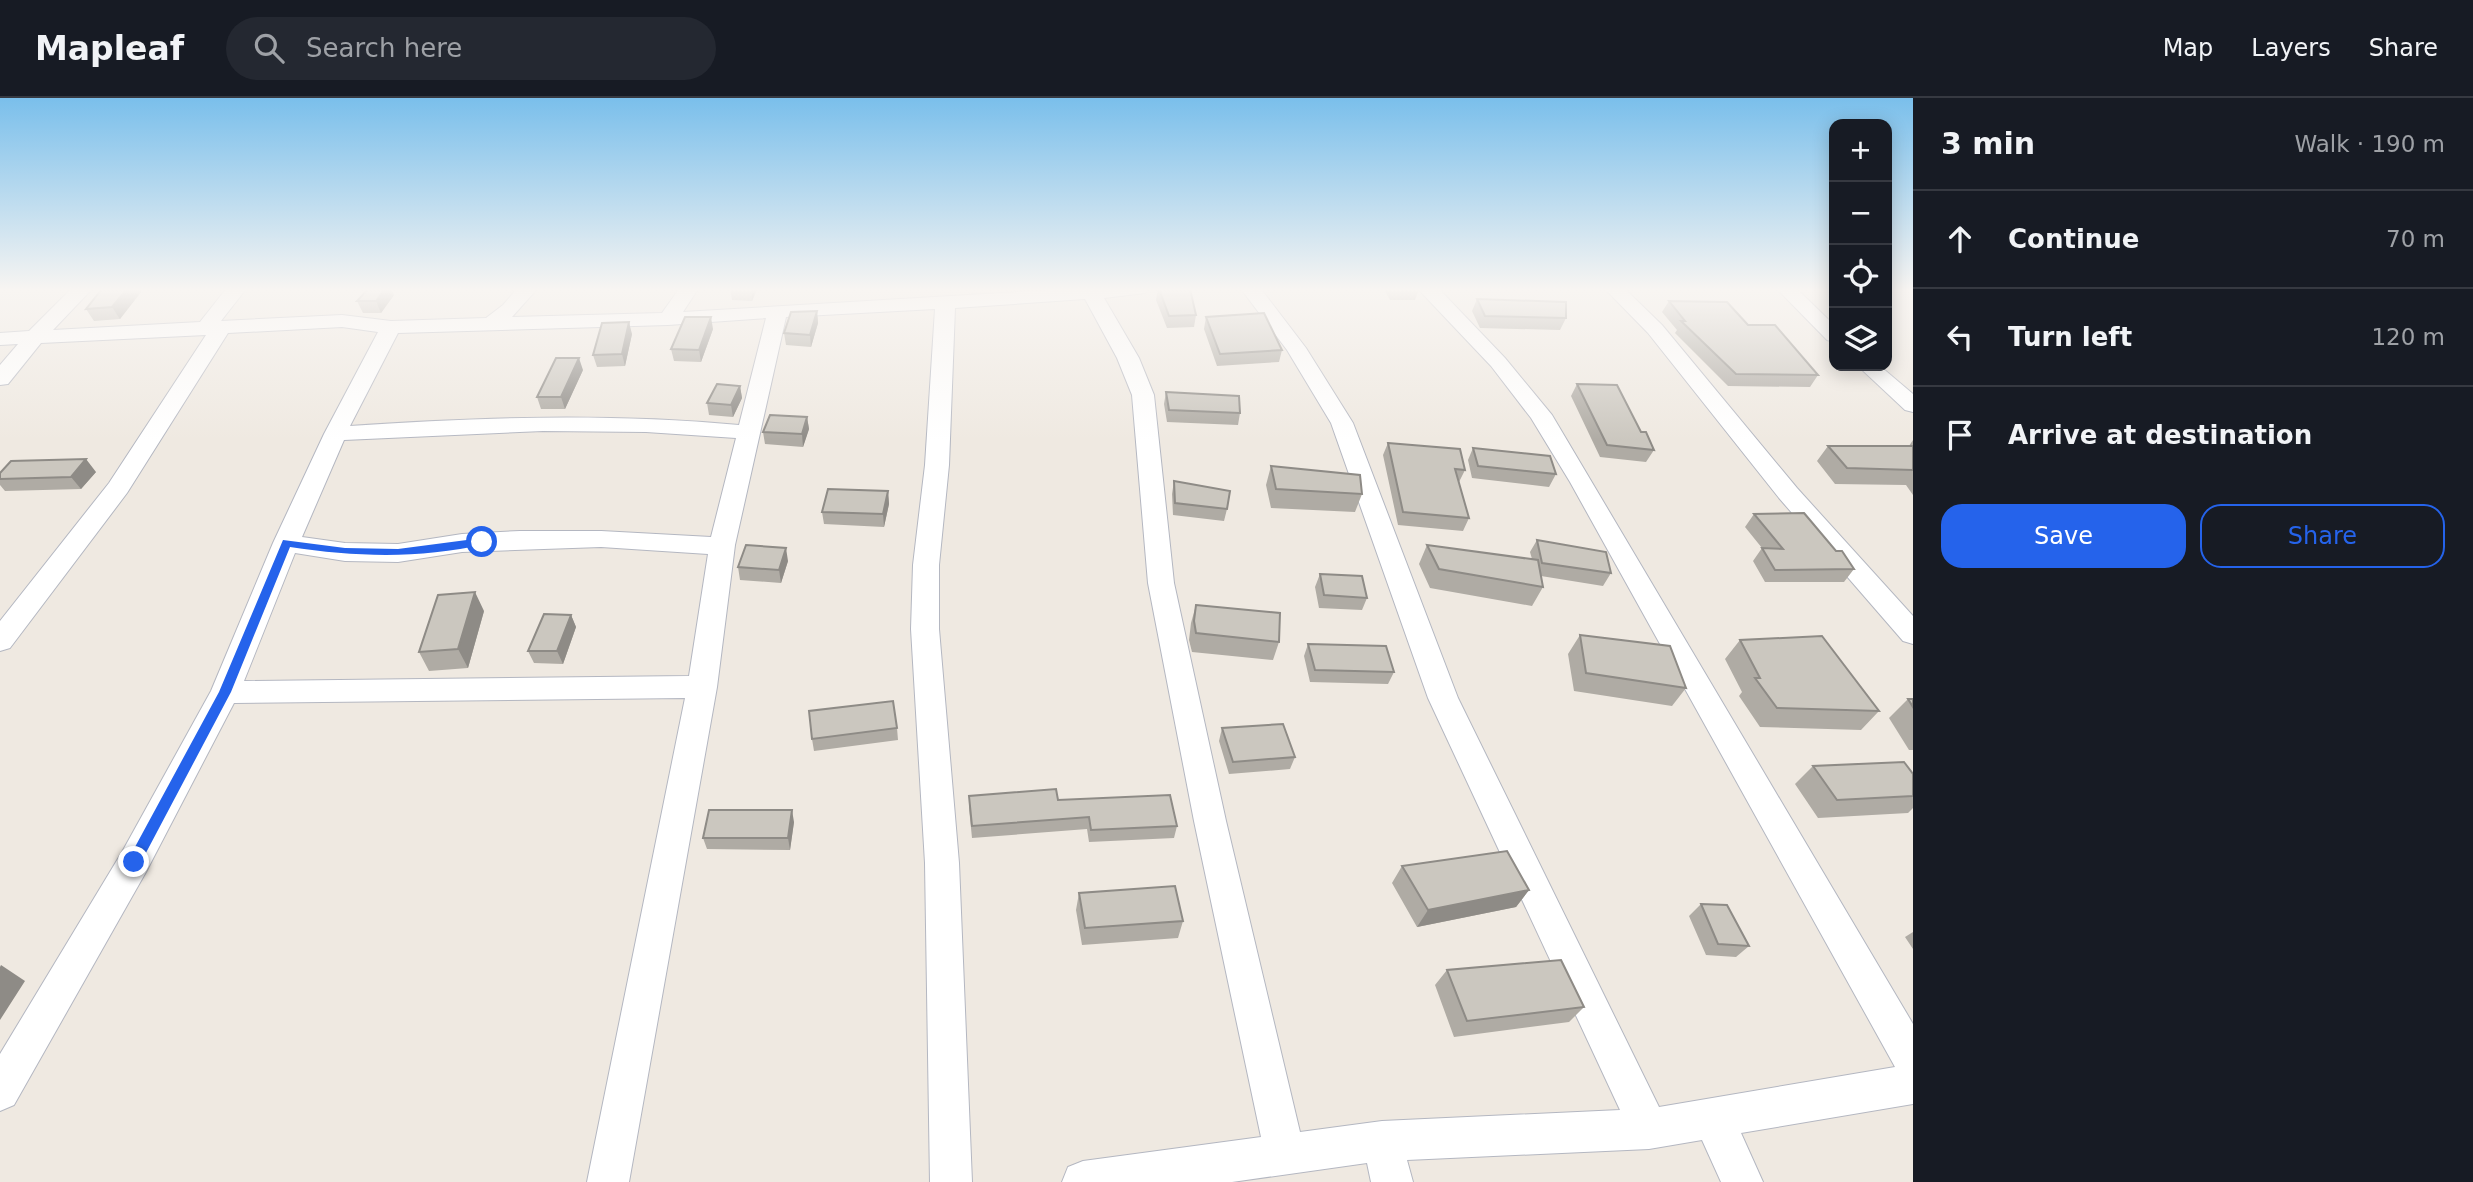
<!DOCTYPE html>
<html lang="en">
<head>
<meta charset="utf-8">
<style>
	:root { --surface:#171b24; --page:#242831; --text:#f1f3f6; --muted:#9ea1a6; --line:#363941; --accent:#2563eb }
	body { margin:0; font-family:"DejaVu Sans",sans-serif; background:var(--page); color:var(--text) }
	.controls { position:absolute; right:21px; top:21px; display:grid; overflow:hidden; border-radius:14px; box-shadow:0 4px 18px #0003 }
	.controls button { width:63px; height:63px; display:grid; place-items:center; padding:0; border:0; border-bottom:2px solid var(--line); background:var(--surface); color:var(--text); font:35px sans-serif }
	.stop { position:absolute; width:21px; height:21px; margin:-16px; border:5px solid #2563eb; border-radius:50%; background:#fff }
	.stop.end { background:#2563eb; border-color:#fff; box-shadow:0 2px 7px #0008 }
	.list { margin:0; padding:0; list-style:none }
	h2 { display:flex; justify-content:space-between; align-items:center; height:91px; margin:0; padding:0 28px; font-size:30px }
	h2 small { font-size:23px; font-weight:400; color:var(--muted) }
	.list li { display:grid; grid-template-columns:46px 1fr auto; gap:21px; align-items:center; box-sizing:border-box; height:98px; padding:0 28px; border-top:2px solid var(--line) }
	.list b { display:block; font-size:26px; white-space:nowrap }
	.list em { font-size:23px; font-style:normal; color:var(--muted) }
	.actions { display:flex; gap:14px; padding:21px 28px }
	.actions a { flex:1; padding:16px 0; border:2px solid var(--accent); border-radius:21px; text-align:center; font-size:24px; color:var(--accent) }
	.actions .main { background:var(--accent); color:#fff }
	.icon { flex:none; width:38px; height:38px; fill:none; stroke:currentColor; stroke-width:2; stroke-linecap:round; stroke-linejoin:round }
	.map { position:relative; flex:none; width:1913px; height:1084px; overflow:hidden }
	header { display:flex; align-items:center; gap:42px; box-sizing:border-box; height:98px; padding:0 35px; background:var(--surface); border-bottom:2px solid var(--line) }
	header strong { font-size:33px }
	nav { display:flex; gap:38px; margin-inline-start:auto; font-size:24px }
	.search { width:490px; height:63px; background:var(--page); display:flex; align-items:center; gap:18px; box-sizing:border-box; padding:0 24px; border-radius:38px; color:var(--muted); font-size:26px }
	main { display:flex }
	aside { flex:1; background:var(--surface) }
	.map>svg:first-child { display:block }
</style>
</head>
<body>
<header>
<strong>Mapleaf</strong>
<div class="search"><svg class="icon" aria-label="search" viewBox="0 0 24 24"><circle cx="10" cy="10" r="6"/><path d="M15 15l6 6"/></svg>Search here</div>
<nav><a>Map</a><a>Layers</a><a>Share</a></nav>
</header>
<main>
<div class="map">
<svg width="1913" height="1084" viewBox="0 0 1913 1084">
	<rect width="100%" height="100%" fill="#efe9e1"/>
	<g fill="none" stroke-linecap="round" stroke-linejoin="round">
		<g stroke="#b4b7c1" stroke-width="2">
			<path id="minor" d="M71 191H92L53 232 200 224 226 191H246L221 223 342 217 391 223 486 220 503 207 517 191H537L512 219 662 215 679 191H698L683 214 1067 191H1147L1145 195 1104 200 1139 260 1154 297 1174 485 1226 723 1300 1034 1382 1023 1620 1012 1428 600 1331 325 1287 252 1241 191H1261L1306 250 1353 325 1458 600 1659 1009 1895 969 1570 384 1531 320 1491 268 1418 191H1439L1505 260 1552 317 1913 926V1006L1741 1035 1763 1084H1721L1702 1042 1649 1051 1407 1062 1413 1084H1371L1367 1065 1232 1084H1062L1068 1069 1083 1063 1261 1039 1194 723 1148 485 1132 297 1117 260 1085 201 955 210 949 367 939 467V531L959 765 972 1084H930L925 765 911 531 913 467 925 367 935 211 786 219 735 447 717 589 629 1084H587L685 600 234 605 146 774 14 1007 0 1013V956L122 754 211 593 273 445 324 336 378 234 342 229 228 235 127 395 10 550 0 553V523L109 385 206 237 41 245 8 286 0 287V267L18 246 0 247V235L29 233ZM766 220 739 327C609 315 480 319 350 328L398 235 668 227ZM543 333 646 334 736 340 711 439 601 433H520L462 436 398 446 345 445 302 439 344 342ZM601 449 708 456 689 578 244 583 295 455 345 463 398 464 462 454Z
				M1605 191H1625L1662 227 1797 390 1913 518V546L1903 543 1779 400 1648 235Z
				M1777 191H1797L1834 227V244L1827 242Z
				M1858 268H1880L1913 296V314L1905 312Z"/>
		</g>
		<use href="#minor" fill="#fff" fill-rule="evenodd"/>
	</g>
	<path fill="#afaba4" d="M730 191H757L752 203 732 202Z
		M1158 191 1196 217 1194 229 1167 230 1156 202Z
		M1384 191H1419L1415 202H1390Z
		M141 194 120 221 94 223 86 211Z
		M394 197 381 215H363L357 203Z
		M1477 201 1566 220 1560 232 1480 230 1472 213Z
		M1669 203 1748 227 1818 277 1810 289 1728 288 1675 235 1677 232 1662 214Z
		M817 213 818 225 811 249 786 247 784 235Z
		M1206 219 1282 252 1279 264 1217 268 1204 231Z
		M713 231 701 264 674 263 671 251Z
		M632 236 625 268 597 269 593 257Z
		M583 272 565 311H541L537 299Z
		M1577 286 1641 334 1654 352 1646 364 1600 359 1571 298Z
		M740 288 742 300 733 319 709 317 707 305Z
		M1166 294 1240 315 1238 327 1167 324 1164 306Z
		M807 319 809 331 803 349 765 346 763 334Z
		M1913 342V397L1906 387 1835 386 1817 363 1828 348H1909Z
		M1388 345 1465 372 1459 384 1469 420 1463 433 1398 427 1383 357Z
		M1473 350 1556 376 1549 389 1472 380 1468 362Z
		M1271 368 1362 396 1355 414 1271 410 1266 387Z
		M96 374 81 391 5 393 0 387V375Z
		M1174 383 1227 411 1224 423 1173 417 1172 396Z
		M888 393 889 406 884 429 824 426 822 414Z
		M1754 416 1854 471 1844 484H1765L1753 463 1762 450 1745 429Z
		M1537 442 1611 475 1603 488 1541 478 1543 489 1532 508 1430 490 1419 466 1427 447 1532 461 1530 454Z
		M788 463 781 485 740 482 738 469Z
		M1320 476 1367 500 1362 512 1319 510 1315 489Z
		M1196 507 1279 544 1273 562 1192 554 1189 542 1191 525Z
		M484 513 468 570 429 573 419 554Z
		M571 517 576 529 563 566 534 565 528 553Z
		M1580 537 1686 590 1672 608 1574 593 1568 556Z
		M1740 542 1879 613 1861 632 1760 629 1739 598 1742 594 1725 561Z
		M1308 546 1394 574 1388 586 1310 584 1304 558Z
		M1908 601H1913V652H1909L1889 620Z
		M897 630 898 642 814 653 812 641Z
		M1222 630 1295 659 1290 671 1229 676 1219 643Z
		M1813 668 1913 676V710L1908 715 1818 720 1795 686Z
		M969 698 1058 702 1177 728 1174 740 1089 744 1087 731 972 740 969 710Z
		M794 724 790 752 707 751 703 740Z
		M1402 768 1529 792 1516 809 1417 829 1392 785Z
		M1079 795 1183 823 1178 840 1082 847 1076 812Z
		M1701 806 1749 848 1736 859 1706 857 1689 818Z
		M1913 834V851L1905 839Z
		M1447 872 1584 909 1569 924 1454 939 1435 887Z"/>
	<path fill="#8e8b86" d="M127 191H140L141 194 120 221 112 209Z
		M385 191H391L394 197 381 215 376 203Z
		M751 191H757L752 203Z
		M817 213 818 225 811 249 810 237Z
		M711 219 713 231 701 264 699 252Z
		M629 224 632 236 625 268 622 256Z
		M579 260 583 272 565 311 561 299Z
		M740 288 742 300 733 319 731 307Z
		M807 319 809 331 803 349 802 336Z
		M86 361 96 374 81 391 71 379Z
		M888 393 889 406 884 429 883 416Z
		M786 450 788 463 781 485 779 472Z
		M475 494 484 513 468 570 458 551Z
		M571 517 576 529 563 566 557 553Z
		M792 712 794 724 790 752 788 740Z
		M1529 792 1516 809 1417 829 1428 812Z
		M1 867 25 883 0 922V869Z"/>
	<path fill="#cbc7bf" stroke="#8e8b86" stroke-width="2" d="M102 191H127L112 209 86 211Z
		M368 191H385L376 203H357Z
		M1159 191H1190L1196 217 1169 218Z
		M1477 201 1566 204V220L1485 218Z
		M1669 203 1727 204 1748 227H1775L1818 277 1736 276 1681 223H1685Z
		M817 213 810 237 784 235 791 214Z
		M1264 215 1282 252 1220 256 1206 219Z
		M685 219H711L699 252 671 251Z
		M629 224 622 256 593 257 602 225Z
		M556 260H579L561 299H537Z
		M717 286 740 288 731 307 707 305Z
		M1577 286 1617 287 1641 334H1646L1654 352 1607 347Z
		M1166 294 1239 298 1240 315 1169 312Z
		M770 317 807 319 802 336 763 334Z
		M1388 345 1460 351 1465 372 1455 371 1469 420 1403 414Z
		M1828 348H1913V372L1847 370Z
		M1473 350 1550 358 1556 376 1478 368Z
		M86 361 71 379 0 381V375L11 363Z
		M1271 368 1360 377 1362 396 1276 391Z
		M1174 383 1230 393 1227 411 1175 405Z
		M828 391 888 393 883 416 822 414Z
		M1804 415 1836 453H1842L1854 471 1775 472 1762 450 1783 451 1754 416Z
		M1537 442 1606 454 1611 475 1542 465Z
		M746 447 786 450 779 472 738 469Z
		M1427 447 1538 462 1543 489 1439 471Z
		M1320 476 1362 478 1367 500 1324 497Z
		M475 494 458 551 419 554 438 497Z
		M1196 507 1280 515 1279 544 1196 535 1194 523Z
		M544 516 571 517 557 553H528Z
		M1580 537 1670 548 1686 590 1586 575Z
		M1822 538 1879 613 1777 610 1755 580H1760L1740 542Z
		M1308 546 1386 548 1394 574 1315 572Z
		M1908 601H1913V609Z
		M893 603 897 630 812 641 809 613Z
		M1283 626 1295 659 1233 664 1222 630Z
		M1904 664 1913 676V698L1837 702 1813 668Z
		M1056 691 1058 702 1170 697 1177 728 1091 732 1089 719 972 728 969 698Z
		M709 712H792L788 740H703Z
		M1507 753 1529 792 1428 812 1402 768Z
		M1175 788 1183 823 1085 830 1079 795Z
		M1701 806 1727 807 1749 848 1718 846Z
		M1561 862 1584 909 1467 923 1447 872Z"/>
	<linearGradient id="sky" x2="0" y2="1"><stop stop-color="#7abfeb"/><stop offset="0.56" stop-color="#f8f5f2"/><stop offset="1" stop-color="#f8f5f2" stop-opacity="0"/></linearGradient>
	<rect width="1913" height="343" fill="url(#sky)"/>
	<path fill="#2563eb" d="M482 440 485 441V446C420 461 356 459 290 449L231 594 139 768H129V760L219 594 283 442 345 450 398 451Z"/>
</svg>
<div class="controls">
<button>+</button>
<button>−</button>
<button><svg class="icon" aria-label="locate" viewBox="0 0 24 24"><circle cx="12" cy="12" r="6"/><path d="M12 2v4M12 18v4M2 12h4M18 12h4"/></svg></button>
<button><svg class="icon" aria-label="layers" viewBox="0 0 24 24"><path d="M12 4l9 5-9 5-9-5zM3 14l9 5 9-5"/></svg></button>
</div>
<div class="stop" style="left:482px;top:444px"></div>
<div class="stop end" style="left:134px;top:764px"></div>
</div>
<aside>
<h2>3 min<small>Walk · 190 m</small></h2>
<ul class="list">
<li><svg class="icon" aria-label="ahead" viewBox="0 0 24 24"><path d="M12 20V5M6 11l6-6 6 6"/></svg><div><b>Continue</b></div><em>70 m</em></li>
<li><svg class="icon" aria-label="left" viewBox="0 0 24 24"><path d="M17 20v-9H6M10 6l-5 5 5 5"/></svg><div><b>Turn left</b></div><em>120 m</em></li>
<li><svg class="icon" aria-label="arrive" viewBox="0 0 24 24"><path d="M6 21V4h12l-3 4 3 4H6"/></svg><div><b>Arrive at destination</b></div></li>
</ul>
<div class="actions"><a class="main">Save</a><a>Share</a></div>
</aside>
</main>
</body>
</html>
